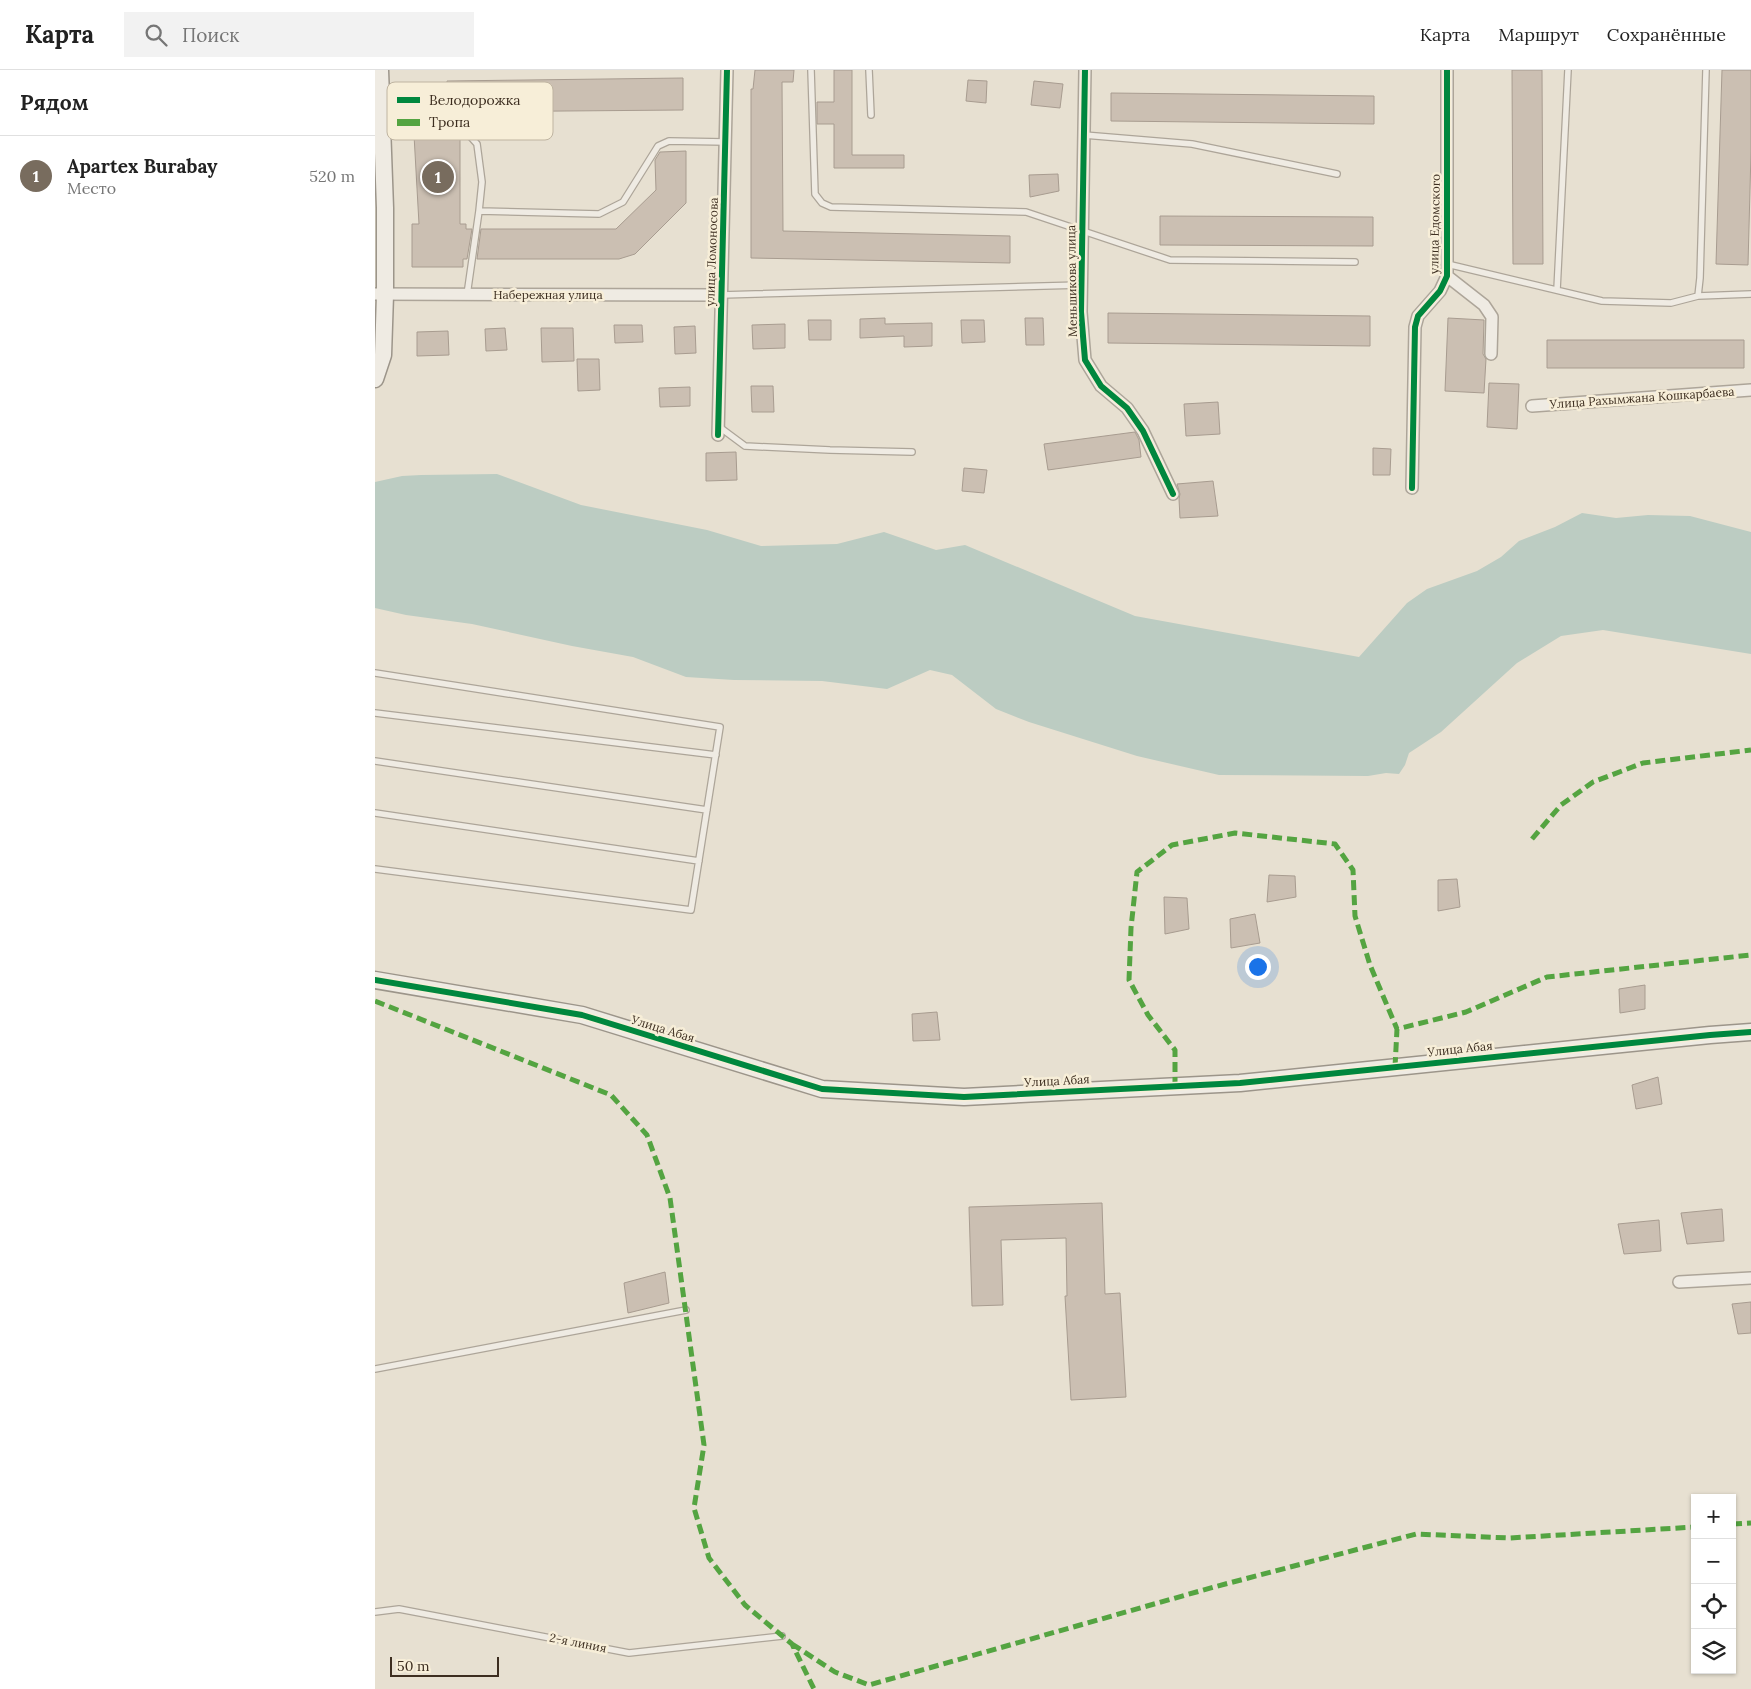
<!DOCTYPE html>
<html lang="ru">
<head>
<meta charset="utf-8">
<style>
	:root { --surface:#fff; --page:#f2f2f2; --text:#222; --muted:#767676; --line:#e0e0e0; --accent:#786c5e }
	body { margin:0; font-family:Lora,serif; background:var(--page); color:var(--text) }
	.controls { position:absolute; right:15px; bottom:15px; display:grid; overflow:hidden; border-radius:0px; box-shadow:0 1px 4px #0004 }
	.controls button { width:45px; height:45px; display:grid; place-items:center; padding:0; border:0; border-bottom:1px solid var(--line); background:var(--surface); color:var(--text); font:25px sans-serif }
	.scale { position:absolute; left:15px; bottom:12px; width:109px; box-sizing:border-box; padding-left:5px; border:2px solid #3d2e20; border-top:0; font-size:14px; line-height:18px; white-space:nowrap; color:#3d2e20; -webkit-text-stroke:4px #f7eed8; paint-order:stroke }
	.you { position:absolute; left:882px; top:896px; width:18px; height:18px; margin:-12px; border:4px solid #fff; border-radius:50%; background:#1a73e8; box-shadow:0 0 0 8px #1a73e833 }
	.badge { display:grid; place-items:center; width:32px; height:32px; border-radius:50%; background:var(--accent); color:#fff; font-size:16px; font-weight:700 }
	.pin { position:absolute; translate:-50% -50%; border:2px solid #fff; box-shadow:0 1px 5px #0006 }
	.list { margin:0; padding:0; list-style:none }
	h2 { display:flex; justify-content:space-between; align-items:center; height:65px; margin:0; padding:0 20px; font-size:21px }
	h2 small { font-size:16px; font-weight:400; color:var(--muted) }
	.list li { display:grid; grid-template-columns:32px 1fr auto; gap:15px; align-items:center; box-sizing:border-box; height:80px; padding:0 20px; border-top:1px solid var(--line) }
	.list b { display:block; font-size:19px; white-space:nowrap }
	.list p { margin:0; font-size:16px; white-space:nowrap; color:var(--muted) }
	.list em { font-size:16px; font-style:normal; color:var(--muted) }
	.icon { flex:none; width:28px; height:28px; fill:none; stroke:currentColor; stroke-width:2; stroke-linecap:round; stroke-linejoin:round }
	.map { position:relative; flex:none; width:1376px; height:1619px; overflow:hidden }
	header { display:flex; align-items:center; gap:30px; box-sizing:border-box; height:70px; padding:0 25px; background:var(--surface); border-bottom:1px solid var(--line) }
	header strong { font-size:24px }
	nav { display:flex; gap:28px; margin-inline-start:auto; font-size:18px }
	.search { width:350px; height:45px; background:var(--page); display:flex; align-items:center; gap:12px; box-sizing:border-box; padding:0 18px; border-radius:0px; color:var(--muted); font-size:19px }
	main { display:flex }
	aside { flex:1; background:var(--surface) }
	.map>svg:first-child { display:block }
</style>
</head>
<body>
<header>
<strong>Карта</strong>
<div class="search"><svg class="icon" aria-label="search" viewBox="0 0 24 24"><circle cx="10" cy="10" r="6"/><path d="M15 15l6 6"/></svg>Поиск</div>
<nav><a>Карта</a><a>Маршрут</a><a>Сохранённые</a></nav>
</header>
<main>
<aside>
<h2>Рядом<small></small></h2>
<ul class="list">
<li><span class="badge">1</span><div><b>Apartex Burabay</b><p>Место</p></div><em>520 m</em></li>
</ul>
</aside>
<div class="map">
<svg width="1376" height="1619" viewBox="0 0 1376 1619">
	<rect width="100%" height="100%" fill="#e7e0d1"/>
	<path fill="#bcccc2" d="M122 404 206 435 332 460 386 476 462 474 509 462 561 480 590 475 760 546 984 587 1032 533 1052 519 1102 501 1126 487 1144 471 1180 457 1207 443 1241 448 1273 445 1315 446 1376 462V584L1228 560 1186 566 1142 593 1066 662 1034 683 1030 695 1024 704 1011 703 993 706 844 705 762 686 654 652 621 639 577 605 555 600 512 619 447 611 359 610 311 607 258 587 197 576 97 554 31 545 0 538V412L27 406 46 405Z"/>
	<path fill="#cbbfb2" stroke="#a89c90" d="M380 0H419L418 12H407L408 161 635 166V193L376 188V19H378Z
		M459 0H477V85H529V98H459V54H442V32H459Z
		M1137 0H1167L1168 194H1138Z
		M1347 0H1376V82L1373 195 1341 194Z
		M308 8V40L73 42 72 11Z
		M593 10 612 11 611 33 591 31Z
		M659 11 688 14 685 38 656 35Z
		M736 23 999 26V54L736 51Z
		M39 65 85 66V154H91V159H97L92 189H88V197H37V154H44Z
		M311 81V133L260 184 244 189H102L106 159H241L281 120 280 90 285 82Z
		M683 104 684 121 655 127 654 105Z
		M785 146 998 147V176L785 175Z
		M733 243 995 246V276L733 273Z
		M510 248V254L557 253V276L529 277V266L485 268V249Z
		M650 248H668L669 275H651Z
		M1073 248 1109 250 1108 284 1111 289 1109 323 1070 321Z
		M433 250H456V270H434Z
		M586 250H609L610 272 587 273Z
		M410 254V278L378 279 377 255Z
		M239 255H267L268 272 240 273Z
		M320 256 321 283 300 284 299 257Z
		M130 258 132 280 111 281 110 259Z
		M166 258H198L199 291 167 292Z
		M73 261 74 285 42 286V262Z
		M1172 270H1369V298H1172Z
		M202 289H224L225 320 203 321Z
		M1114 313 1144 314 1142 359 1112 357Z
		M376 316H398L399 342H377Z
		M315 317V336L285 337 284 318Z
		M843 332 845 364 811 366 809 334Z
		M760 362 764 370 766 387 673 400 669 374Z
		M998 378 1016 379 1015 405H998Z
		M361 382 362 410 331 411V383Z
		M589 398 612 400 609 423 587 421Z
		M838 411 843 446 805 448 804 429 805 424 802 414Z
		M894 805 920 806 921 827 892 832Z
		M1082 809 1085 837 1063 841V810Z
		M789 827 812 828 814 859 790 864Z
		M880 844 885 873 856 878 855 849Z
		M1270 915V939L1245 943 1244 919Z
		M562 942 565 970 538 971 537 944Z
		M1283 1007 1287 1034 1261 1039 1257 1015Z
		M727 1133 730 1224 745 1223 751 1327 696 1330 690 1226H692L691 1168 626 1170 628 1235 597 1236 594 1137Z
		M1347 1139 1349 1171 1312 1174 1306 1143Z
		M1284 1150 1286 1181 1249 1184 1243 1154Z
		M290 1202 294 1233 253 1243 249 1213Z
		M1376 1232V1263L1363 1264 1357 1234Z"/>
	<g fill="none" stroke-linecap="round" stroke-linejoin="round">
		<g stroke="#ada599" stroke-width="8">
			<path id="lane" d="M436 0 440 124 447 133 456 137 651 142 795 190 980 192
				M494 0 496 45
				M8 47 58 48 86 56 102 74 107 112 104 141 224 144 248 132 283 76 294 71 351 72
				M709 65 817 74 962 104
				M1072 194 1227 231 1296 233 1323 226 1325 208 1331 0
				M1182 220 1193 0
				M92 225 104 141
				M346 225 706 215
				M1323 226 1376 224
				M343 356 370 376 455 380 537 382
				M0 603 345 657 316 840 0 799
				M0 643 341 685
				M0 691 332 740
				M0 743 324 791
				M0 1299 311 1240
				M0 1542 24 1539 254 1583 407 1566"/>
		</g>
		<g stroke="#ada599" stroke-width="14">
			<path id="street" d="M710 0 706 242 710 290 726 316 752 338 768 361 798 424
				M1072 206 1109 235 1117 247 1116 284
				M0 224 346 225
				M1157 336 1376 320
				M343 365 352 0
				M1037 418 1040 257 1043 246 1065 221 1072 206V0
				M1304 1212 1376 1208"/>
		</g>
		<g stroke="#9c958a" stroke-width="19">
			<path id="secondary" d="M0 309 8 285 10 225V138L5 0
				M0 910 207 945 447 1019 589 1027 865 1013 1335 965 1376 962"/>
		</g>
		<use href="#lane" stroke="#efebe3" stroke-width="5.5"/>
		<use href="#street" stroke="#efebe3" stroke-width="11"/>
		<use href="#secondary" stroke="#efebe3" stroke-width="16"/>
		<path stroke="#54a441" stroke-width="5" stroke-dasharray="10 5" stroke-linecap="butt" d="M1157 769 1186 735 1218 712 1268 693 1376 680
			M0 931 236 1025 272 1065 295 1128 329 1375 319 1438 334 1488 370 1535 417 1574 439 1619
			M1020 997 1022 959 1091 942 1172 907 1376 885
			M800 1017V980L773 945 754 910 756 858 762 802 797 775 860 763 960 774 978 800 980 846 995 895 1022 959
			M1357 1454 1376 1453
			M417 1574 460 1602 494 1615 839 1517 1041 1464 1135 1468 1320 1457"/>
		<g stroke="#f7eed8" stroke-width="9">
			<path id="cycleway" d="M710 0 706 242 710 290 726 316 752 338 768 361 798 424
				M343 365 352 0
				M1037 418 1040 257 1043 246 1065 221 1072 206V0
				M0 910 207 945 447 1019 589 1027 865 1013 1335 965 1376 962"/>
		</g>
		<use href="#cycleway" stroke="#00873e" stroke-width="6"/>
	</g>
	<g text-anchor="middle" stroke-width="5" stroke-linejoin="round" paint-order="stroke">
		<g font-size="12" fill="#3d2e20" stroke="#f7eed8">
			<text transform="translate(1060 154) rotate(-89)" y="4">улица Едомского</text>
			<text transform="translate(337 182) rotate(-88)" y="4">улица Ломоносова</text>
			<text transform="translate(697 211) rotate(-91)" y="4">Меньшикова улица</text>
			<text x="173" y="229">Набережная улица</text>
			<text transform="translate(1267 328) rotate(-4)" y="4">Улица Рахымжана Кошкарбаева</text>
			<text transform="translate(288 959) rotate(17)" y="4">Улица Абая</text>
			<text transform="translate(1085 979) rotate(-6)" y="4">Улица Абая</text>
			<text transform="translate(682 1011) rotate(-3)" y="4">Улица Абая</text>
			<text transform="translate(203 1573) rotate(11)" y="4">2-я линия</text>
		</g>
	</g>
	<rect x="12" y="12" width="166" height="58" rx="8" fill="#f7eed8" stroke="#bfb4a1" stroke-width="1"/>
	<rect x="22" y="27" width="23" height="6" fill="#00873e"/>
	<rect x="22" y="49" width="23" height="7" fill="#54a441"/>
	<g font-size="14" fill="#3d2e20">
		<text x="54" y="35">Велодорожка</text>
		<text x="54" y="57">Тропа</text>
	</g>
</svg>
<div class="controls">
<button>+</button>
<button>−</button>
<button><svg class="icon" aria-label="locate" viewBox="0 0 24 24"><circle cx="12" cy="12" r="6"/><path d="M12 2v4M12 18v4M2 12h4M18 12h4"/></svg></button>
<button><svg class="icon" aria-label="layers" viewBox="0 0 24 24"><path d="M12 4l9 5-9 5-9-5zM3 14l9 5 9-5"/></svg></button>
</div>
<div class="scale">50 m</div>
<div class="you"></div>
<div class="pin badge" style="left:63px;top:107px">1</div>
</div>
</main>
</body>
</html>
